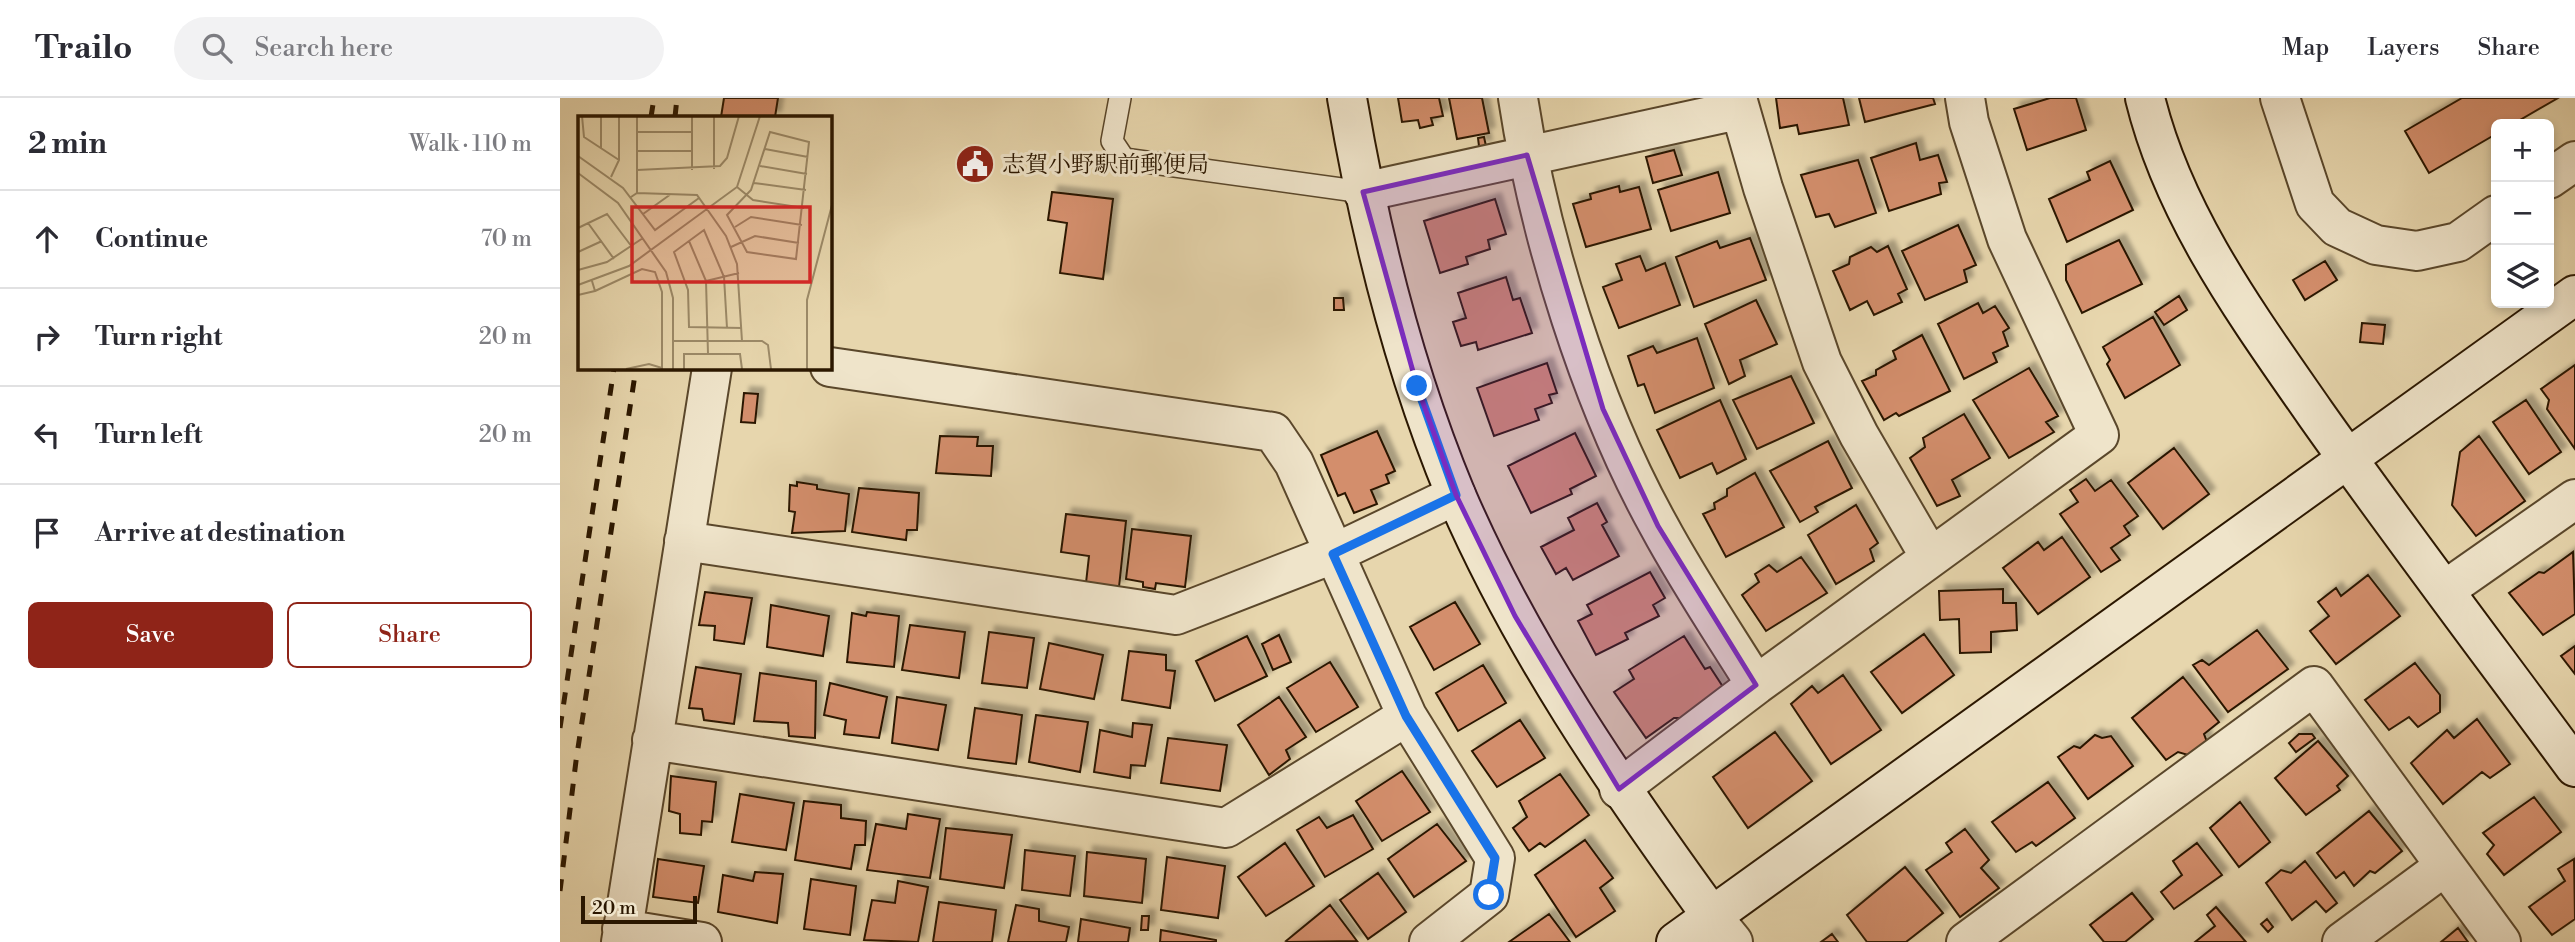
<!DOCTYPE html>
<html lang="en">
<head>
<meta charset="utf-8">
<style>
	:root { --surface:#fff; --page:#f2f2f3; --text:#2b2b33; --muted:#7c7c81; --line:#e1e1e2; --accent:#8f2418 }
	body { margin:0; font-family:"Libre Bodoni","Noto Serif JP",serif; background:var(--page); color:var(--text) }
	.controls { position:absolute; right:21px; top:21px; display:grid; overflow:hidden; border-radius:10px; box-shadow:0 4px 10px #0003 }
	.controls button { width:63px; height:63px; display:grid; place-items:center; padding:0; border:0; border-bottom:2px solid var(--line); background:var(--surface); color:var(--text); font:35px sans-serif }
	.scale { position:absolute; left:21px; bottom:18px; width:116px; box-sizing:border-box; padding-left:7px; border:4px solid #2b1700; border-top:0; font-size:19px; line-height:24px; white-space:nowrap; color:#2b1700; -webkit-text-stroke:5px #efe4ca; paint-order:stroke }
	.stop { position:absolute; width:21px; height:21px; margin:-16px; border:5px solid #1a73e8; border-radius:50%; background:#fff }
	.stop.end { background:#1a73e8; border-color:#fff; box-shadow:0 2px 7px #0008 }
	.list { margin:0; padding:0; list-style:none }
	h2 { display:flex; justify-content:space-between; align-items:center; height:91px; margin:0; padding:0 28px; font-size:30px }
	h2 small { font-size:23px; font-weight:400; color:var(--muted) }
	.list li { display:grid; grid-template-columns:46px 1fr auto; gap:21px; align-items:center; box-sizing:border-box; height:98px; padding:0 28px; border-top:2px solid var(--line) }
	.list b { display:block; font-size:26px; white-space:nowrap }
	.list em { font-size:23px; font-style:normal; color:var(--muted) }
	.actions { display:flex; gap:14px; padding:21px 28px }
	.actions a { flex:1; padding:16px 0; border:2px solid var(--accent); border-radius:10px; text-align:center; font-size:24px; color:var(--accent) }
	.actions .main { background:var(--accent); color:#fff }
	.icon { flex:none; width:38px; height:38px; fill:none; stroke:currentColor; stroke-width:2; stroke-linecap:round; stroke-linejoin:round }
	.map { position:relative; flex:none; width:2015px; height:844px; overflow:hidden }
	header { display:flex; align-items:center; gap:42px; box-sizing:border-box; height:98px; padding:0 35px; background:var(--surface); border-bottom:2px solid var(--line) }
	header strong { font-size:33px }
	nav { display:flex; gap:38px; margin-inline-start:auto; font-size:24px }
	.search { width:490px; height:63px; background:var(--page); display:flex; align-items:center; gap:18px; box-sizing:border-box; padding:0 24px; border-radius:38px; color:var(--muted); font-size:26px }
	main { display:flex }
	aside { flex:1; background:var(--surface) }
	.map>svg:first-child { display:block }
</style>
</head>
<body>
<header>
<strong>Trailo</strong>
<div class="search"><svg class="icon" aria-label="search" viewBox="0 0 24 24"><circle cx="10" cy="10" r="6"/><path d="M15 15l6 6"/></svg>Search here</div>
<nav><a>Map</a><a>Layers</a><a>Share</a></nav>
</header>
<main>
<aside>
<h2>2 min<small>Walk · 110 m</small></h2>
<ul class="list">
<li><svg class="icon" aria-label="ahead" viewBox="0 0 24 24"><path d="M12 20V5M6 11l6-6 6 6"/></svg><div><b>Continue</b></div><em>70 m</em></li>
<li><svg class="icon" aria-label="right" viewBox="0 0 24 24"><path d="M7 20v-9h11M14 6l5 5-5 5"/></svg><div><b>Turn right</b></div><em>20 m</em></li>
<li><svg class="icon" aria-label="left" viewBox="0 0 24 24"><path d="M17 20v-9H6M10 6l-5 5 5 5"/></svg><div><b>Turn left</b></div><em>20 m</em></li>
<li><svg class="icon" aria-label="arrive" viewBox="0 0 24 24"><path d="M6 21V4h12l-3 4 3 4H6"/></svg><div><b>Arrive at destination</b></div></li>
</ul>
<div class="actions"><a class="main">Save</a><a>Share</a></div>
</aside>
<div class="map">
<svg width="2015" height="844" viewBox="0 0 2015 844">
	<defs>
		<filter id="shadow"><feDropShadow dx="6" dy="-6" stdDeviation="2" flood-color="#0004"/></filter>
	</defs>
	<rect width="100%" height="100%" fill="#e7d6ad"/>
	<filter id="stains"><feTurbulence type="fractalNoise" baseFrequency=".00286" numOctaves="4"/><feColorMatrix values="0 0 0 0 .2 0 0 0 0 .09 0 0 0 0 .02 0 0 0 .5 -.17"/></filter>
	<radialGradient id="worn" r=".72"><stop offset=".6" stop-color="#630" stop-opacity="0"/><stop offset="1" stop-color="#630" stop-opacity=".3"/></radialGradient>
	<path fill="#d38e6c" stroke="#2b1700" stroke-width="2" filter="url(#shadow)" d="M164 0H218L215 19H161Z
		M838 0H879L883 18 871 20 873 27 860 30 858 22 842 24Z
		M889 0H922L929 35 897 41Z
		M1216 0H1283L1289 27 1239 36 1237 27 1220 30Z
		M1299 0H1373L1375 6 1305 24Z
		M1490 0H1516L1526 32 1467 52 1454 11Z
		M1902 0H1998L1953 26H1936V36L1869 75 1845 33Z
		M924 39 926 48H919L918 40Z
		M1356 45 1360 62 1378 57 1387 84 1379 85 1381 96 1329 113 1311 60Z
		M1114 52 1122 77 1093 85 1086 59Z
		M1298 62 1316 115 1275 129 1269 116 1256 119 1241 77Z
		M1550 63 1573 112 1507 144 1489 101 1530 82 1527 74Z
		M1158 74 1170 115 1111 133 1098 92Z
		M1059 88 1060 94 1079 89 1091 131 1026 149 1013 106 1031 101 1030 96Z
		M492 94 553 101 543 181 500 175 507 125 488 122Z
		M935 101 946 136 928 142 930 151 906 159 908 166 880 175 864 123Z
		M1398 127 1416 167 1404 172 1407 184 1365 202 1342 153Z
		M1190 140 1206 182 1134 209 1116 159 1157 143 1160 150Z
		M1559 142 1582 186 1522 215 1506 182V167Z
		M1328 148 1347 191 1338 196 1342 204 1314 217 1307 203 1290 212 1273 173 1289 166 1290 159 1311 149 1317 154Z
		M1080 158 1086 173 1105 165 1120 207 1059 230 1043 189 1062 182 1056 166Z
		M1765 163 1777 182 1745 202 1733 182Z
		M946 179 953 202 960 200 972 235 918 252 916 244 901 248 893 224 906 220 898 195Z
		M1619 198 1627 212 1604 227 1595 214Z
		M774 200H783L784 212H774Z
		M1196 202 1217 246 1180 262 1185 278 1169 286 1145 226Z
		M1418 205 1423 215 1435 208 1449 230 1443 234 1448 248 1433 255 1437 264 1404 281 1378 226Z
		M1593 219 1620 267 1565 300 1547 266 1550 262 1543 249Z
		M1802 225 1825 227 1823 246 1800 244Z
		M1362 237 1390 293 1339 318 1336 315 1324 322 1302 283 1316 277V272L1336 261 1333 253Z
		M1137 240 1154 290 1095 315 1084 286 1078 288 1068 258 1093 248 1097 255Z
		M987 265 997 295 989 297 992 305 975 311 979 322 934 338 917 290Z
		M2015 267V351L1987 311 1989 302 1981 291Z
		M1469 270 1498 318 1486 324 1494 334 1449 360 1413 302Z
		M1231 278 1254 325 1197 351 1173 302Z
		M184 295 198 296 195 325 181 324Z
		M1160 302 1186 361 1157 376 1152 365 1120 380 1097 332Z
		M1966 302 2001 354 1969 376 1933 324Z
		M1404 316 1430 360 1392 382 1400 398 1377 408 1350 360 1365 349 1363 340Z
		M817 333 835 373 826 377 829 385 811 392 817 406 794 415 785 395 778 398 761 357Z
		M1015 335 1036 378 1010 391 1012 396 971 415 948 368Z
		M380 338 418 339 417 348H433L431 378 376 375Z
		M1919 338 1965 403 1916 438 1892 407 1900 354Z
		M1268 343 1292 390 1255 409 1258 414 1240 424 1210 373Z
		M1614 350 1649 396 1603 431 1568 385Z
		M1195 375 1224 429 1166 459 1143 416 1155 411 1154 405 1167 398V391Z
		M1526 381 1535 393 1551 382 1578 418 1564 428 1570 437 1551 450 1560 462 1541 474 1500 416 1518 404 1510 392Z
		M237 384 257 387V391L289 396 285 433 232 435 235 414 229 413 230 387 237 388Z
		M299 390 359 395 357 432H347L346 442 292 434Z
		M1037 405 1047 424 1042 427 1059 458 1013 482 1006 470 996 476 981 449 1014 432 1008 420Z
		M1296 407 1318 445 1310 451 1314 463 1276 486 1248 437Z
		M506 416 566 423 559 489 526 485 529 458 501 454Z
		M572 431 631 438 625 489 596 485 595 491 583 489V484L566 481Z
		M1502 439 1530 479 1478 516 1443 470 1478 444 1484 452Z
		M2013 454 2015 516 1983 537 1949 495 1979 474 1984 475Z
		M1241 459 1267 495 1206 533 1182 497 1199 484 1195 476 1209 467 1217 474Z
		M1090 474 1105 500 1093 507 1099 518 1065 535 1068 541 1036 557 1018 523 1032 516 1027 507Z
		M1808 477 1840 518 1776 566 1750 533 1769 518 1758 504 1776 490 1781 498Z
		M1443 491V505H1456L1457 532 1431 534V554L1400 555 1399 521 1380 522 1379 493Z
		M145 494 192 500 184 546 154 542 155 528 139 527Z
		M895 504 920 546 874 572 850 529Z
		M211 507 269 518 263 558 207 549Z
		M307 514 339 518 334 569 287 564 292 515 306 518Z
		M350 527 405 534 399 580 342 572Z
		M1697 532 1728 571 1668 614 1633 567 1642 562 1649 567Z
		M429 534 474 540 467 590 422 585Z
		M1364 536 1394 577 1342 615 1311 574Z
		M719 537 731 564 713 572 702 546Z
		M687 538 707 578 655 603 636 563Z
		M1124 538 1145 571 1150 569 1167 595 1126 620H1114L1086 640 1054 594 1074 581 1069 572Z
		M489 545 543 557 534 601 480 591Z
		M2015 548V576L2001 558Z
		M569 553 606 557V572L615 573 610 610 562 602Z
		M770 564 798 609 756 634 727 590Z
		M1855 565 1880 597V614L1858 629 1849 619 1829 632 1805 602Z
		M923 567 946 605 898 633 876 595Z
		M136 569 181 576 174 626 144 622 142 611 129 610Z
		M200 575 256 583 255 640 229 638 228 625 194 623Z
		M1283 577 1321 632 1271 666 1231 606 1252 588 1258 595Z
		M1623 579 1659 624 1644 636 1647 644 1628 657 1618 654 1606 662 1572 620Z
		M270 585 327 599 319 640 284 636 286 622 264 617Z
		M337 599 386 607 378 652 332 645Z
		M719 599 746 639 726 652 730 661 709 677 678 627Z
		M415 610 462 617 456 666 408 660Z
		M476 617 528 624 520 674 469 664Z
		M1917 621 1950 666 1930 680 1922 674 1883 706 1851 665 1887 632 1894 640Z
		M960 622 985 660 937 689 912 653Z
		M573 625 592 627 585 668 571 667 570 680 534 674 540 632 572 639Z
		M1215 634 1252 683 1188 730 1153 679Z
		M1739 636H1752L1755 640 1736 654 1729 645Z
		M1535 637 1542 640 1551 638 1573 668 1528 701 1498 659 1514 648 1520 650Z
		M608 640 667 647 660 693 601 685Z
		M1758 643 1788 678 1777 688 1780 692 1746 717 1715 680Z
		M842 673 870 714 822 743 796 703Z
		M1000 676 1029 717 985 749 980 745 969 753 953 730 967 719 959 703Z
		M111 678 156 684 152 724 142 723 141 737 120 735V716L109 713Z
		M1488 684 1515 720 1476 748 1472 744 1456 754 1432 724Z
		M180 696 234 705 226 752 172 744Z
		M1974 699 2001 734 1944 777 1927 756 1934 747 1923 735Z
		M244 703 281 707V720L306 723 305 747H295L291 771 235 762Z
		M1680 704 1710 744 1679 769 1650 730Z
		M1809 713 1842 753 1815 775 1810 773 1794 788 1784 774 1776 780 1757 755Z
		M348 716 380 721 370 780 307 772 316 726 346 731Z
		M793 717 813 751 765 779 737 732 759 719 767 730Z
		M877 726 906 763 854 799 828 761Z
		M386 730 452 737 444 790 380 781Z
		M1405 731 1429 762 1421 770 1439 790 1400 819 1366 772 1392 754 1386 745Z
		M1025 742 1053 780 1040 790 1055 813 1016 839 975 777Z
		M725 745 754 788 706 818 678 779Z
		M1637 745 1662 777 1614 811 1601 794 1622 777 1613 763Z
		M465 752 515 758 510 798 462 792Z
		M527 754 586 761 582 805 524 798Z
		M607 759 665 768 658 820 601 812Z
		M98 761 144 768 138 805 93 799Z
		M2014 761 2015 821 1992 837 1969 809 2005 783 1998 771Z
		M1745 763 1777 805 1766 814 1756 803 1732 822 1706 785 1721 772 1731 775Z
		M1345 769 1383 815 1346 844H1307L1287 817Z
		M195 774 223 776 217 825 158 814 163 777 193 783Z
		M818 775 846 814 808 841 780 802Z
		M251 781 296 788 290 837 244 831Z
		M338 783 368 789 358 844 304 842 312 802 335 805Z
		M1572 795 1593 821 1565 844H1544L1530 827Z
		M379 804 436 812 432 844H373Z
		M456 807 479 811V823L509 829 506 844H448Z
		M770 807 797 843 728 844 726 843Z
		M1656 809 1686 844H1635L1655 828 1647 817Z
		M989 816 1010 844H949Z
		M582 818H589L588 832H581Z
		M521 821 570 830 568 844H518Z
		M1707 821 1713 829 1708 834 1701 826Z
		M1898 830 1908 844H1881Z
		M601 832 656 842V844H600Z
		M1272 836 1278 844H1261Z"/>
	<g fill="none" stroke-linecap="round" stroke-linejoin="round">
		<g stroke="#5a472b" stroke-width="24">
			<path id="lane" d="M560 0 552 43 564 61 803 94"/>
		</g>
		<g stroke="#5a472b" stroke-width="42">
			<path id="street" d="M958 0C979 138 1031 306 1099 428 1128 482 1163 534 1196 587L1539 337 1447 141 1409 24 1405 0
				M1177 0 1203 90 1262 264 1299 337 1370 459
				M1720 0 1755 106 1777 129 1816 147 1857 153 1898 144 1936 117
				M1989 81 2015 63
				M803 94 1178 12
				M270 269 713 334 734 365 847 618 935 760 929 797 869 844
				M124 443 616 517 773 456 896 397
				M1885 492 2015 401
				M92 642 666 730 847 618
				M1059 691 1196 587
				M1151 817 1173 844
				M62 831 142 844
				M61 844 152 270
				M1406 844 1754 588 1941 844
				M1782 844 1885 768"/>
		</g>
		<g stroke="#2b1700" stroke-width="42">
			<path id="secondary" d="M787 0C810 135 843 270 896 397 961 548 1055 685 1151 817
				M1585 0C1614 118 1687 217 1755 315 1839 434 1928 551 2015 669
				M1116 844 2015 197"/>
		</g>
		<use href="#lane" stroke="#efe4ca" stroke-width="21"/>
		<use href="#street" stroke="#efe4ca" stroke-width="38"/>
		<use href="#secondary" stroke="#efe4ca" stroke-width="38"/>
		<path stroke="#2b1700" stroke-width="5" stroke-dasharray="12 12" stroke-linecap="butt" d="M91 19 94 0
			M115 19 117 0
			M0 630 54 270
			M0 793 16 663 76 270"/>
	</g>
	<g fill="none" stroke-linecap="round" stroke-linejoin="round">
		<path stroke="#1a73e8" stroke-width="9" d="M857 288 896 397 773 456 846 618 935 760 929 797"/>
	</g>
	<path fill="#7b2cbf" fill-opacity="0.2" stroke="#7b2cbf" stroke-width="5" stroke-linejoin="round" d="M967 57 1043 311 1098 428 1196 587 1059 691 955 518 896 397 857 288 803 94Z"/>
	<defs>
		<g id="civic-disc" transform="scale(2.0125)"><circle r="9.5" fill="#8f2418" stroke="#efe4ca"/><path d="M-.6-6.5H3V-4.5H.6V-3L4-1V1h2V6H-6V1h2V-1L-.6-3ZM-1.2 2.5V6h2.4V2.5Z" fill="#fff"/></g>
	</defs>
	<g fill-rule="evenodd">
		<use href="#civic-disc" x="415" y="66"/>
	</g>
	<g text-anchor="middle" stroke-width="6" stroke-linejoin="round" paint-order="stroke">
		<g font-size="23" fill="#2b1700" stroke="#efe4ca" text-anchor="start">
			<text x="442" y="74">志賀小野駅前郵便局</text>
		</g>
	</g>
	<g transform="translate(18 18)">
		<rect width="254" height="254" fill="#e7d6ad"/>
		<path fill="none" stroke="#9c8a68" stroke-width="2" d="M4 0 6 21 41 44M136 0V53M59 16H114M192 16 231 26 218 143 169 136 149 99 173 74ZM23 32V0M187 33 230 41M59 35H114M0 40 45 72 77 114 121 82M182 50 229 58M59 54 142 50 149 42 161 0M114 54V0M0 57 40 87 88 156 95 182V253M33 61 41 44V0M176 67 228 74M159 71 175 84 226 92M59 77V0M53 81 59 77 119 79 148 120 159 148 164 225M65 98 93 78M10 107 36 143M157 111 173 101 224 109M0 112 29 98 54 131M111 125 128 165 130 238M153 131 177 120 221 127M0 136 24 125M0 154 29 146 65 122M128 165 161 157M0 169 51 150 159 71 182 0M17 175 64 153 77 156 84 176V253M0 179 17 175 14 165M149 212 146 161 126 114 96 136 110 174 111 211 164 212M95 225H184L190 229 193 253M48 253 71 248 84 252M106 253V238H162L164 253M229 253V184L254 89"/>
		<path fill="#d62828" fill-opacity="0.15" stroke="#d62828" stroke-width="3.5" d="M54 91H232V166H54Z"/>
		<rect width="254" height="254" fill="none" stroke="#2b1700" stroke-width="3.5"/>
	</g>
	<rect width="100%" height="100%" filter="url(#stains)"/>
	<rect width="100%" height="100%" fill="url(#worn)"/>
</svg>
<div class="controls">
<button>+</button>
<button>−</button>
<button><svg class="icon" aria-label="layers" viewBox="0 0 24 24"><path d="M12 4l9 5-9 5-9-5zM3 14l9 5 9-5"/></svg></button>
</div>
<div class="scale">20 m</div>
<div class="stop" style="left:929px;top:797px"></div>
<div class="stop end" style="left:857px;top:288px"></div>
</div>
</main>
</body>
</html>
